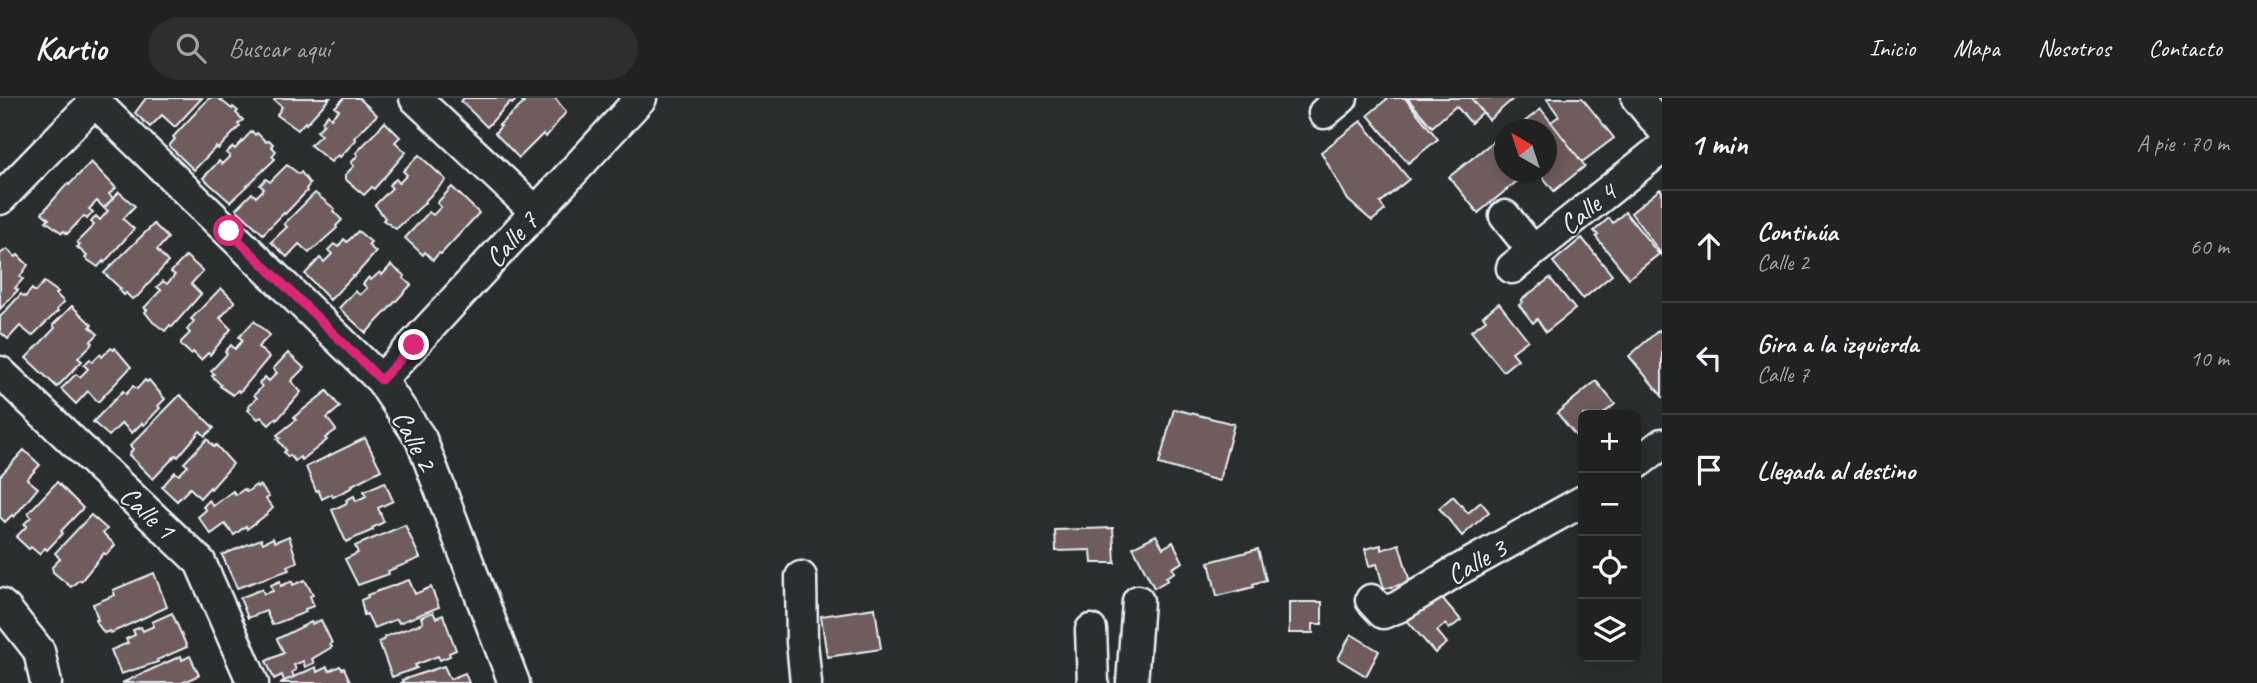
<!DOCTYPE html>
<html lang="es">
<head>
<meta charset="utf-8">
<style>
	:root { --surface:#202222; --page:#2d2f2f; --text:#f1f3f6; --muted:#a2a4a5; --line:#3d3f40 }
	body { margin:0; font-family:Caveat,sans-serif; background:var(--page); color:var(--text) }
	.controls { position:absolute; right:21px; bottom:21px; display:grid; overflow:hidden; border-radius:10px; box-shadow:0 4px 18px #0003 }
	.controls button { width:63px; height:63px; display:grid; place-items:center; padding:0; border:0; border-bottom:2px solid var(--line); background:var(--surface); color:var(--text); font:35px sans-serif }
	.compass { position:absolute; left:1494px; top:21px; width:63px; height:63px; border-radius:50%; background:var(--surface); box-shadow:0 4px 18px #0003; rotate:321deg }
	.stop { position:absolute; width:21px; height:21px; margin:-16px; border:5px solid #db2777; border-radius:50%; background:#fff }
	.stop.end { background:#db2777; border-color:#fff; box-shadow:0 2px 7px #0008 }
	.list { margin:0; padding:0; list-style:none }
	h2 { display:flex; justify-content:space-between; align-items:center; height:91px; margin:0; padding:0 28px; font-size:30px }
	h2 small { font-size:23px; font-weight:400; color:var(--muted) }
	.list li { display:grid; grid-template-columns:46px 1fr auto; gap:21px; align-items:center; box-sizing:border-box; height:112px; padding:0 28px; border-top:2px solid var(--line) }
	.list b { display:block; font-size:26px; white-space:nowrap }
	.list p { margin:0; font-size:23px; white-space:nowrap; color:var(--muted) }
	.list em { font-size:23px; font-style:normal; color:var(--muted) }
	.icon { flex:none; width:38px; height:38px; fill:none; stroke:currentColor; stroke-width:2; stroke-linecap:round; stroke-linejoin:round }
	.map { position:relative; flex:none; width:1662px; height:585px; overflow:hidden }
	header { display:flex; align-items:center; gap:42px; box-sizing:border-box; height:98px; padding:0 35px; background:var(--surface); border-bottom:2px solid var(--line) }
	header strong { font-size:33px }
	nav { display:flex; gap:38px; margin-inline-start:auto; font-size:24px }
	.search { width:490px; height:63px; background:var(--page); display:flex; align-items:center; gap:18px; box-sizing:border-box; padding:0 24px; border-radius:38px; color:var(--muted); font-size:26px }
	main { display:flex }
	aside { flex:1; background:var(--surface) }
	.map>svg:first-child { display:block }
</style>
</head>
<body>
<header>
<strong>Kartio</strong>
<div class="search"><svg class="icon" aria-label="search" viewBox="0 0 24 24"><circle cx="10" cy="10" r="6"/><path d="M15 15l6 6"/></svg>Buscar aquí</div>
<nav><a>Inicio</a><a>Mapa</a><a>Nosotros</a><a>Contacto</a></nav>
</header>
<main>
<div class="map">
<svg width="1662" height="585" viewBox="0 0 1662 585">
	<rect width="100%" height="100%" fill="#2a2d2e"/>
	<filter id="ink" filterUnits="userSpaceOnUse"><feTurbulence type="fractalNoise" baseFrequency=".0143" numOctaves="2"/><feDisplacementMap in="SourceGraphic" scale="14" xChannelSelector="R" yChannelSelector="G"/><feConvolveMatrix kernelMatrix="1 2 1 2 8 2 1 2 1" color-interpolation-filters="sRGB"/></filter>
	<g filter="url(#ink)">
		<path fill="#6f5c5c" stroke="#e8f1f8" stroke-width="2" d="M146 0H202L175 29 162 17 150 29 135 15Z
			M209 0H218L232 11 233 9 238 13 236 15 243 22 238 26 240 28 218 51 216 49 194 72 169 48 175 41 173 39Z
			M276 0H330L306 26 305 24 298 32 277 17 282 9 274 2Z
			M344 0H359L377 17 354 40 356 42 340 59 338 57 331 64 310 47 321 37 317 33 324 26 322 23 328 16 331 20 339 12 335 9Z
			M464 0H518L512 6 510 4 487 29 461 3Z
			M525 0H555L566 14 546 39 543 36 519 60 495 35 501 28 499 27 524 5 522 3Z
			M1388 0H1405L1438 41 1408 65 1368 17Z
			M1407 0H1471L1483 14 1471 25 1456 8 1432 29Z
			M1471 0H1514L1489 22Z
			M1548 0H1582L1614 40 1582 64 1551 24 1559 18 1547 1Z
			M1541 11 1585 68 1554 93 1539 74H1546V32H1528L1523 25Z
			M1361 23 1409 81 1380 105 1385 112 1372 123 1348 102 1321 54Z
			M385 24 400 39 395 44 406 54 374 91 372 89 364 97 345 81V77L354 68 351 65 358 57 356 55Z
			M252 33 255 37 257 35 266 44 269 42 273 46 271 48 276 53 272 58 275 61 230 104 203 80 219 63 222 66 230 58 226 55 233 49 235 51Z
			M1500 38 1504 44V74H1524L1526 76 1478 115 1449 79Z
			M419 57 446 82 424 104 425 105 396 131 383 122 385 120 375 107 392 90 389 87 396 81 399 85 407 77 403 73Z
			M91 64 116 90 109 96 113 100 104 110 97 103 89 111 93 114 87 121 84 118 67 136 64 133 62 135 46 123 49 121 42 115 68 85 69 87Z
			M287 67 299 76 301 74 310 86 306 91 307 93 285 116 284 115 263 136 236 111 252 95 256 99 264 91 260 87 266 81 270 84Z
			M452 89 479 115 441 156 439 155 433 162 425 154 423 157 405 140 429 114 433 117 441 109 437 105Z
			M1660 91 1662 93V157L1631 115Z
			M119 94 135 108 123 121 134 131 104 165 103 163 98 169 85 160 87 158 77 149 80 147 77 144 94 127 91 124 96 118 100 122 108 113 104 110Z
			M315 95 335 111 333 113 342 122 336 128 337 130 309 155 299 146 287 159 271 144 287 129 284 126Z
			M1625 114 1659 156 1629 180 1596 139 1598 137 1594 133 1609 120 1613 125Z
			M154 126 168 140 157 152 168 164 138 198 132 201 126 195 124 197 119 192 121 191 104 175Z
			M358 133 371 144 368 147 376 154 354 179 353 178 330 202 305 176 320 160 324 164 332 156 328 152 334 146 338 149 344 141 347 144Z
			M1582 140 1612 177 1583 201 1553 164Z
			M7 151 16 159 18 157 28 167 20 179 23 181 15 190 18 192 0 211V156Z
			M186 158 203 173 191 186 201 196 172 229 170 227 165 233 153 224 145 214 147 212 144 210 161 192 157 189 163 183 167 186 175 177 171 174Z
			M391 167 405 178 403 180 411 187 366 235 339 210 355 193 360 197 367 190 363 186 369 179 371 182 380 174 382 177Z
			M1550 180 1575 211 1546 234 1537 221 1533 225 1519 207 1523 204 1521 202Z
			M44 184 58 194 56 196 64 204 57 211 58 213 32 238 20 228 8 241 0 234V219L21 196 25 199 32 191 35 194Z
			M221 190 235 204 220 220 231 231 210 257 208 255 201 262 193 254 191 256 181 247V244L190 235 187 232 194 223 191 221Z
			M1499 205 1528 242 1512 254 1518 261 1503 273 1471 233 1486 222 1483 218Z
			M72 208 92 227 90 229 98 236 91 243 93 245 78 260 82 263 57 289 26 260 55 230 53 227Z
			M254 223 270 237 258 249 269 259 240 294 238 292 233 297 220 288 221 287 212 278 214 276 211 273 227 256 225 254 231 247 235 251 243 242 239 239Z
			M1659 232 1662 236V298L1629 258Z
			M111 250 114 252 115 250 131 269 98 304 88 293 76 306 61 291 76 276 80 279 88 271 84 267 90 261 92 264 100 256 102 259Z
			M288 255 304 270 291 283 301 294 277 322 276 320 269 327 261 319 258 321 248 312 250 310 248 308 257 300 254 297 262 289 259 285 265 279 269 283 277 275 273 271Z
			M145 282 147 284 149 282 165 301 158 308 160 310 144 327 142 325 132 335 122 325 109 338 93 324 123 293 126 296 133 288 137 291Z
			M1596 283 1615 306 1602 317H1583V332L1576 338 1557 315Z
			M327 293 340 309 327 320 336 332 325 340 327 342 302 362 300 359 295 363 290 357 288 359 284 354 286 352 277 341 280 340 277 337 296 322 294 319Z
			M180 297 214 330 205 338 200 333 178 359 176 357 153 381 129 357 133 351 130 348Z
			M1174 311 1234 326 1219 383 1159 366Z
			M365 340 381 372 352 387 353 389 333 399 332 396 322 401 318 392 316 393 306 369Z
			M207 341 214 349 216 347 233 366 211 391 210 389 200 400 190 390 177 403 162 389 175 374 179 377 188 368 184 365Z
			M24 352 40 367 27 381 38 390 14 419 12 417 5 424 0 419V378Z
			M57 384 83 410 61 433 63 435 47 452 45 450 39 456 31 449 29 451 16 439 27 428 24 426 31 419 28 415Z
			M385 384 393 403 378 410 384 424 372 430 373 432 346 444 332 412 347 405 346 402 354 398 356 403 366 398 364 393Z
			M256 387 257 389 260 387 269 399 266 401 273 410 266 417 247 431 246 428 234 437 225 426 211 436 198 419 206 412 203 409 209 402 213 408 233 393 236 397 244 391 247 394Z
			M1453 398 1468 415 1481 404 1489 414 1462 438 1439 410Z
			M91 417 107 431 103 435 115 447 106 457 104 455 81 483 79 482 71 489 53 474 52 469 60 461 55 455Z
			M405 427 420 460 388 473 389 476 358 487 345 461 358 455 355 448Z
			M1113 430 1115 465H1092L1091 452 1056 453 1055 432Z
			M1156 437 1163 450 1173 444 1183 464 1172 470 1175 474 1166 479 1168 482 1154 490 1133 449Z
			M289 438 297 464 287 468 289 472 237 490 222 457 261 441 263 445 273 440 275 444Z
			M1399 446 1410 484 1384 491 1377 466 1369 468 1365 451 1381 447V452Z
			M1258 451 1266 482 1253 486 1254 489 1217 498 1209 464Z
			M154 475 167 509 111 535 110 533 104 535 95 522H98L93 506 115 497 113 492Z
			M305 482 313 497 310 498 314 508 305 511 306 514 272 527 266 513 248 520 240 500 262 491 264 496 273 493 271 487 280 483 281 488 292 483 293 487Z
			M409 482 415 496 431 489 439 509 399 525 397 521 374 530 367 516 364 517 361 502 368 499 367 497Z
			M1437 494 1461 522 1449 531 1445 526 1437 533 1447 545 1435 555 1405 520Z
			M1289 504H1322V526H1313V535H1289Z
			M875 510 881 551 827 559 821 518Z
			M433 514 436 520 443 517 456 552 449 555 450 558 440 562 438 558 415 567 417 570 392 579 379 544 385 541 384 539 423 525 421 519Z
			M172 515 187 549 157 562 158 564 121 576 111 552 128 545 126 541 135 537 133 532 141 529 143 533 154 528 152 524Z
			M321 522 332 545 330 546 332 549 312 561 314 565 305 569 303 563 294 567 296 572 292 574 294 579 284 583 282 577 274 581 266 563 284 555 277 541 311 524 312 526Z
			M1351 536 1379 553 1366 578 1338 561Z
			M181 558 182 562 190 558 199 577 182 585H122Z
			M340 568 342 571 344 570 350 583 346 585H280L316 569 317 574 327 569 329 573Z
			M444 568 450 581 465 575 469 585H400L403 584 402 582Z"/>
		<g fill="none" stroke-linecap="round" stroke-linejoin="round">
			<g stroke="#e8f1f8" stroke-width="35">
				<path id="minor" d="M91 0 381 282 421 341 514 585
					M415 0 536 114
					M1637 0 1662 30
					M1324 15 1342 0
					M0 101 95 3
					M1505 118 1533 153
					M1512 170 1662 50
					M0 274 200 464 253 585
					M381 282 641 0
					M1636 366 1662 346
					M801 479 802 544 806 585
					M1371 502 1383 515 1398 509 1453 475 1583 403
					M0 506 6 511 39 553 46 585
					M1091 532 1093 585
					M1132 585 1138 503"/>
			</g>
			<use href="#minor" stroke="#2a2d2e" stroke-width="30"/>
		</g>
	</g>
	<g fill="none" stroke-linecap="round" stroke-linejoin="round" filter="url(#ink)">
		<path stroke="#db2777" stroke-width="9" d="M229 133 381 282 414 247"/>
	</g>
	<g text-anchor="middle" stroke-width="5" stroke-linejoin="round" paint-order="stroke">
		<g font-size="28" fill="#e8f1f8" stroke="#2a2d2e">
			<text transform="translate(1587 110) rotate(-39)" y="10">Calle 4</text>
			<text transform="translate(511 141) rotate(-48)" y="10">Calle 7</text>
			<text transform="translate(415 342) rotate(62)" y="10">Calle 2</text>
			<text transform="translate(148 414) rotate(43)" y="10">Calle 1</text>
			<text transform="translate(1476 463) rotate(-30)" y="10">Calle 3</text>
		</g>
	</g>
</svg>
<div class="controls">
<button>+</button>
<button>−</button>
<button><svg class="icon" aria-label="locate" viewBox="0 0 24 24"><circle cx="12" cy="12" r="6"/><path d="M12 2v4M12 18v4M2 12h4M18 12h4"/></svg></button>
<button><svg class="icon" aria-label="layers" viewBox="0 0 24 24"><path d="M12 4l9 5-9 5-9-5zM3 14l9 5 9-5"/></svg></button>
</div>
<svg class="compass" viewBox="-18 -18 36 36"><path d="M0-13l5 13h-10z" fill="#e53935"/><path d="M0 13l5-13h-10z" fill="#a2a4a5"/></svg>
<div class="stop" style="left:229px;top:133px"></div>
<div class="stop end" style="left:414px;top:247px"></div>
</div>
<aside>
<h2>1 min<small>A pie · 70 m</small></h2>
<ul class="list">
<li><svg class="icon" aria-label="ahead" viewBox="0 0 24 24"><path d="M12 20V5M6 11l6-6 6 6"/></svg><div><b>Continúa</b><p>Calle 2</p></div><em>60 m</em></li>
<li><svg class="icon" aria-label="left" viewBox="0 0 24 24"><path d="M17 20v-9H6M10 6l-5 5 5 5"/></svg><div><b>Gira a la izquierda</b><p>Calle 7</p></div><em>10 m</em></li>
<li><svg class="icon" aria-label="arrive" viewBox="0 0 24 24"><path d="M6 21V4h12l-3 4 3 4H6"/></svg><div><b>Llegada al destino</b></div></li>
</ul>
</aside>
</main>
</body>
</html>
